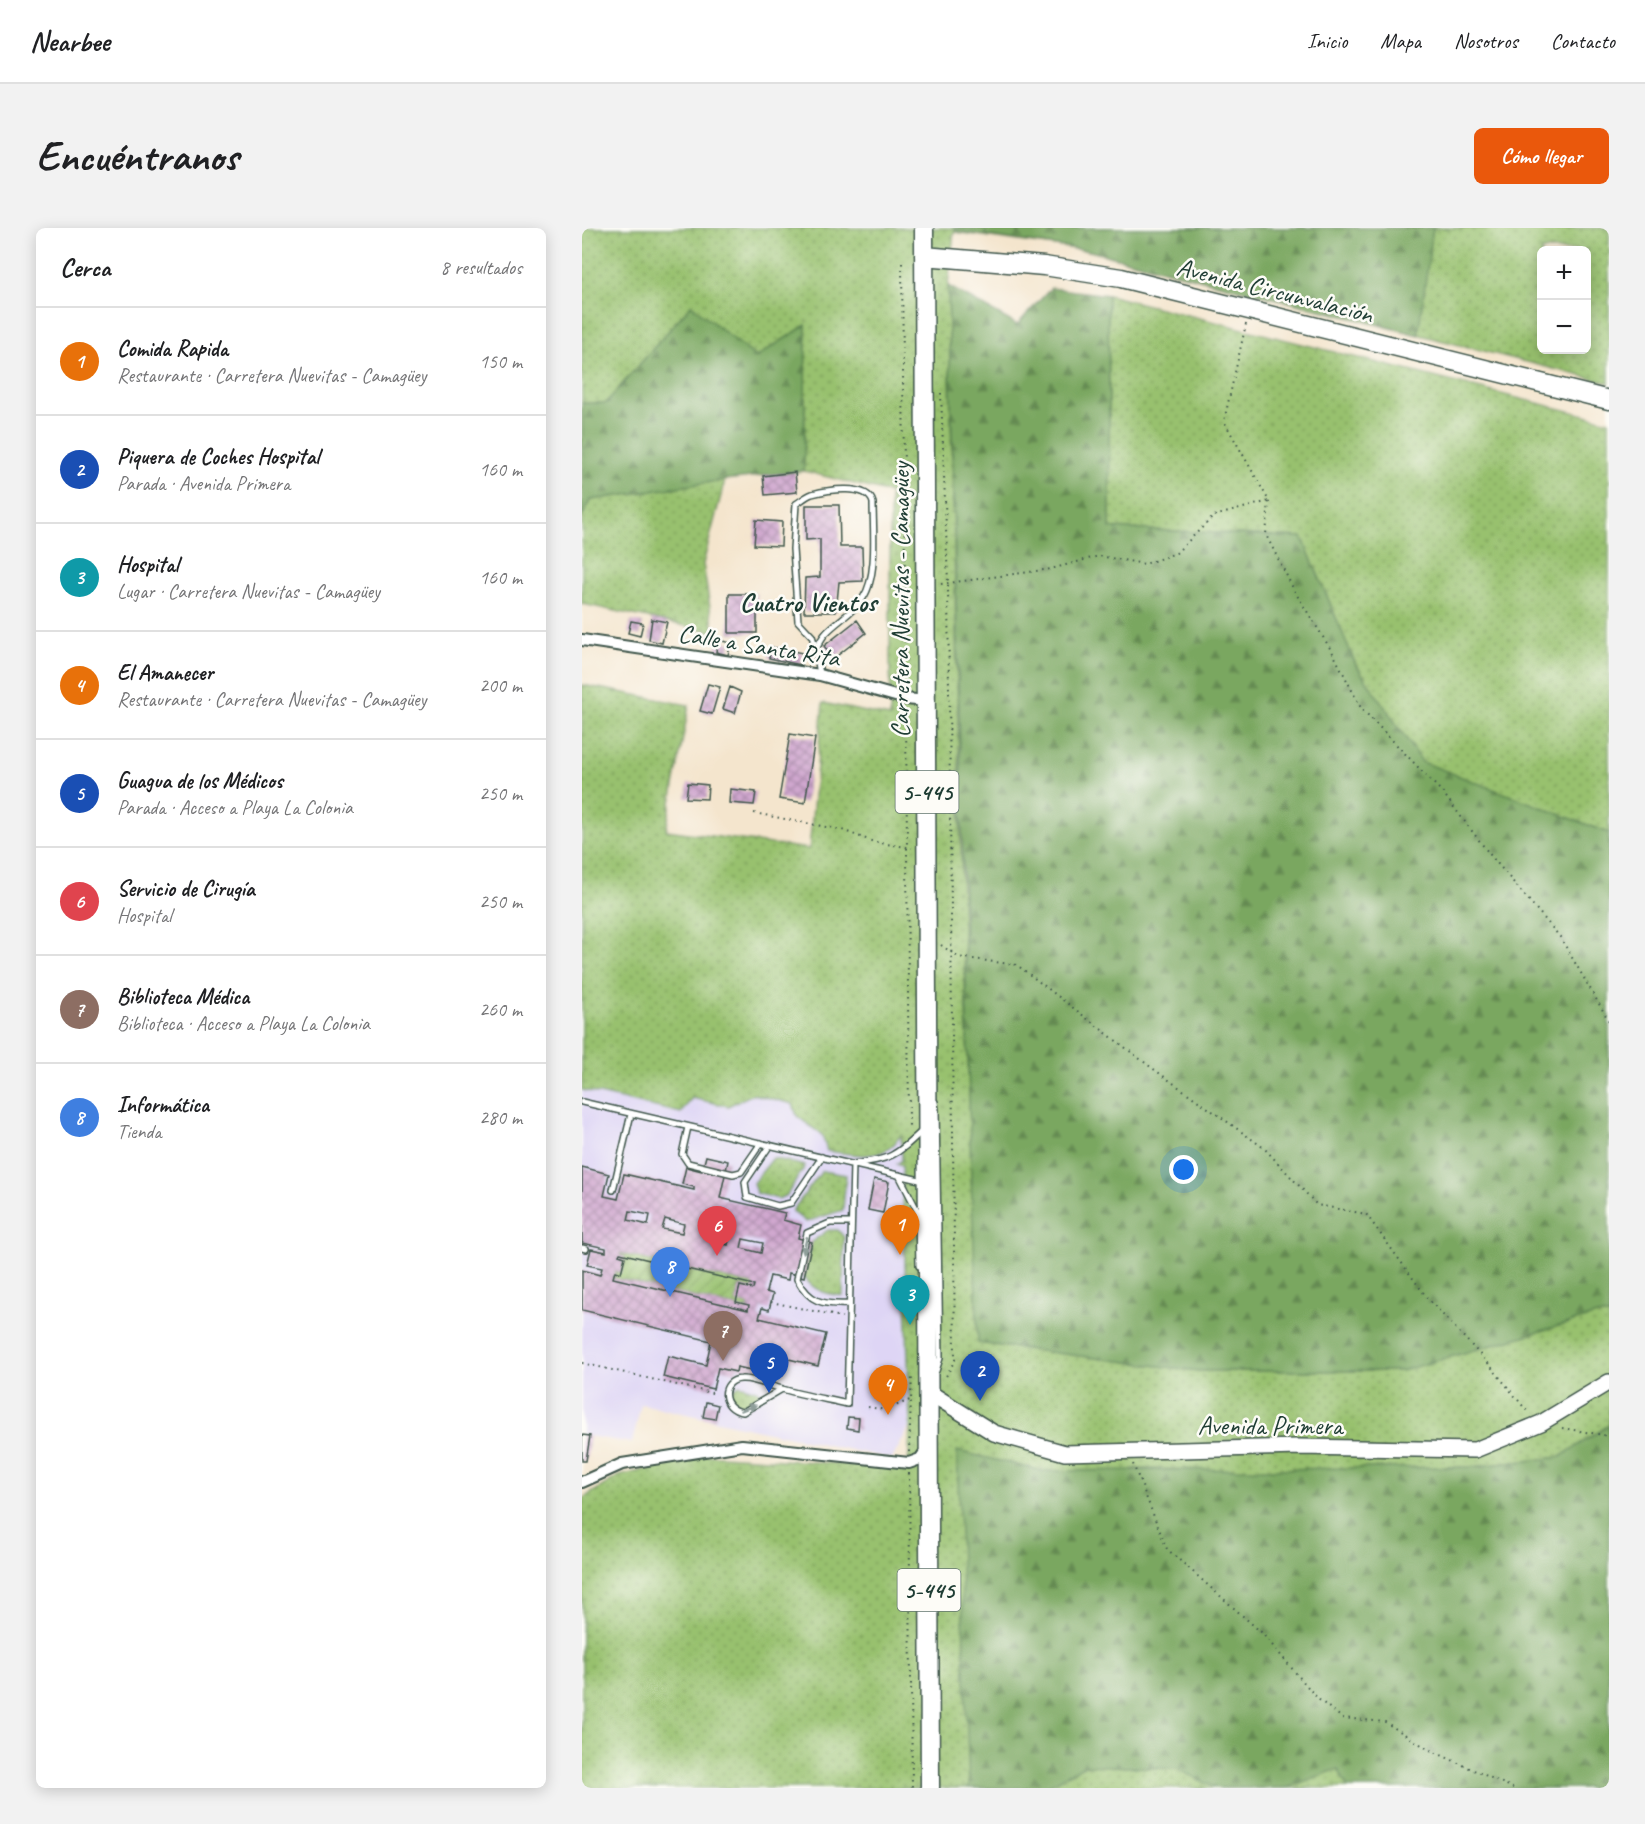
<!DOCTYPE html>
<html lang="es">
<head>
<meta charset="utf-8">
<style>
	:root { --surface:#fff; --page:#f2f2f2; --text:#202124; --muted:#757577; --line:#e0e0e0; --accent:#ea580c }
	body { margin:0; font-family:Caveat,sans-serif; background:var(--page); color:var(--text) }
	.controls { position:absolute; right:18px; top:18px; display:grid; overflow:hidden; border-radius:9px; box-shadow:0 3px 15px #0003 }
	.controls button { width:54px; height:54px; display:grid; place-items:center; padding:0; border:0; border-bottom:2px solid var(--line); background:var(--surface); color:var(--text); font:30px sans-serif }
	.you { position:absolute; left:602px; top:942px; width:21px; height:21px; margin:-15px; border:4px solid #fff; border-radius:50%; background:#1a73e8; box-shadow:0 0 0 9px #1a73e833 }
	.badge { display:grid; place-items:center; width:39px; height:39px; border-radius:50%; background:var(--accent); color:#fff; font-size:20px; font-weight:700 }
	.pin { position:absolute; translate:-50% -50px; filter:drop-shadow(0 2px 3px #0008) }
	.pin::after { content:''; position:absolute; top:32px; width:21px; height:18px; background:inherit; clip-path:polygon(0 0,100% 0,50% 100%) }
	.list { margin:0; padding:0; list-style:none }
	h2 { display:flex; justify-content:space-between; align-items:center; height:78px; margin:0; padding:0 24px; font-size:26px }
	h2 small { font-size:20px; font-weight:400; color:var(--muted) }
	.list li { display:grid; grid-template-columns:39px 1fr auto; gap:18px; align-items:center; box-sizing:border-box; height:108px; padding:0 24px; border-top:2px solid var(--line) }
	.list b { display:block; font-size:22px; white-space:nowrap }
	.list p { margin:0; font-size:20px; white-space:nowrap; color:var(--muted) }
	.list em { font-size:20px; font-style:normal; color:var(--muted) }
	.map { position:relative; flex:none; width:1027px; height:1560px; overflow:hidden; border-radius:9px }
	header { display:flex; align-items:center; gap:36px; box-sizing:border-box; height:84px; padding:0 30px; background:var(--surface); border-bottom:2px solid var(--line) }
	header strong { font-size:28px }
	nav { display:flex; gap:33px; margin-inline-start:auto; font-size:21px }
	.intro { display:flex; align-items:center; justify-content:space-between; box-sizing:border-box; height:144px; padding:0 36px }
	h1 { margin:0; font-size:42px }
	.button { padding:15px 27px; border-radius:9px; background:var(--accent); color:#fff; font-size:21px; font-weight:700 }
	main { display:flex; gap:36px; padding:0 36px }
	aside { flex:1; background:var(--surface); border-radius:9px; box-shadow:0 3px 15px #0003 }
	.map>svg:first-child { display:block }
</style>
</head>
<body>
<header>
<strong>Nearbee</strong>
<nav><a>Inicio</a><a>Mapa</a><a>Nosotros</a><a>Contacto</a></nav>
</header>
<div class="intro"><h1>Encuéntranos</h1><a class="button">Cómo llegar</a></div>
<main>
<aside>
<h2>Cerca<small>8 resultados</small></h2>
<ul class="list">
<li><span class="badge" style="background:#e8710a">1</span><div><b>Comida Rapida</b><p>Restaurante · Carretera Nuevitas - Camagüey</p></div><em>150 m</em></li>
<li><span class="badge" style="background:#1a4fb4">2</span><div><b>Piquera de Coches Hospital</b><p>Parada · Avenida Primera</p></div><em>160 m</em></li>
<li><span class="badge" style="background:#0f9aa8">3</span><div><b>Hospital</b><p>Lugar · Carretera Nuevitas - Camagüey</p></div><em>160 m</em></li>
<li><span class="badge" style="background:#e8710a">4</span><div><b>El Amanecer</b><p>Restaurante · Carretera Nuevitas - Camagüey</p></div><em>200 m</em></li>
<li><span class="badge" style="background:#1a4fb4">5</span><div><b>Guagua de los Médicos</b><p>Parada · Acceso a Playa La Colonia</p></div><em>250 m</em></li>
<li><span class="badge" style="background:#e0444e">6</span><div><b>Servicio de Cirugía</b><p>Hospital</p></div><em>250 m</em></li>
<li><span class="badge" style="background:#8d6e63">7</span><div><b>Biblioteca Médica</b><p>Biblioteca · Acceso a Playa La Colonia</p></div><em>260 m</em></li>
<li><span class="badge" style="background:#3f7fe0">8</span><div><b>Informática</b><p>Tienda</p></div><em>280 m</em></li>
</ul>
</aside>
<div class="map">
<svg width="1027" height="1560" viewBox="0 0 1027 1560">
	<defs>
		<pattern id="grass-dots" width="8" height="8" patternUnits="userSpaceOnUse" patternTransform="scale(1.5)"><rect width="8" height="8" fill="#98c16e"/><path d="M2 2h.1M6 6h.1" fill="none" stroke="#7b9e5b" stroke-width="1.8" stroke-linecap="round"/></pattern>
		<pattern id="forest-firs" width="22" height="20" patternUnits="userSpaceOnUse" patternTransform="scale(1.5)"><rect width="22" height="20" fill="#7aa761"/><path d="M5 1l3.5 6h-7zM16 11l3.5 6h-7z" fill="#638951"/></pattern>
		<pattern id="garden-furrows" width="10" height="10" patternUnits="userSpaceOnUse" patternTransform="scale(1.5)"><rect width="10" height="10" fill="#98c16e"/><path d="M-1 1l2-2M0 10L10 0M9 11l2-2" fill="none" stroke="#7b9e5b"/></pattern>
		<pattern id="building-cross-hatch" width="8" height="8" patternUnits="userSpaceOnUse" patternTransform="scale(1.5)"><rect width="8" height="8" fill="#d0a7cf"/><path d="M0 0l8 8M0 8l8-8" fill="none" stroke="#a889a9"/></pattern>
	</defs>
	<rect width="100%" height="100%" fill="#fdfcf7"/>
	<filter id="ink" filterUnits="userSpaceOnUse"><feTurbulence type="fractalNoise" baseFrequency=".0167" numOctaves="2"/><feDisplacementMap in="SourceGraphic" scale="12" xChannelSelector="R" yChannelSelector="G"/><feConvolveMatrix kernelMatrix="1 2 1 2 8 2 1 2 1" color-interpolation-filters="sRGB"/></filter>
	<filter id="wash" filterUnits="userSpaceOnUse"><feTurbulence type="fractalNoise" baseFrequency=".008" numOctaves="4" result="noise"/><feDisplacementMap in="SourceGraphic" scale="24" xChannelSelector="R" yChannelSelector="G"/><feGaussianBlur stdDeviation="1.35" result="paint"/><feColorMatrix in="noise" values="0 0 0 0 0 0 0 0 0 0 0 0 0 0 0 0 0 1.4 0 .05"/><feComposite in="paint" operator="in"/></filter>
	<g filter="url(#wash)">
		<rect width="100%" height="100%" fill="#f4e5cd"/>
		<path fill="#ded5f5" d="M115 753 319 906 328 1198 310 1231 59 1176 50 1215 0 1207V862L83 881Z"/>
		<path fill="url(#grass-dots)" stroke="#5c7f51" stroke-width="1.5" fill-rule="evenodd" d="M0 0H1027V155L508 23 372 4 366 58 380 671 396 1115 617 1143H819L1015 1087H1027V1199L978 1229 889 1239 667 1242 551 1241 756 1541 766 1560H0V1271L37 1248 124 1227 326 1240 328 1198 320 938 315 936 320 932 319 907C316 910 314 915 310 918 294 933 264 925 245 923L240 907 215 888 211 876 171 866 146 878 110 870 99 885 0 862V457L107 477 84 602 227 621 241 475 308 489V265L222 243 224 98 174 130 109 77 24 175H0ZM960 22H1005V122H960Z
			M526 67 1027 193V605L840 534 774 437 720 309 528 300Z
			M143 252 121 336 132 404 0 376V289L9 272Z
			M191 930 223 938 205 967 196 971 174 965 171 955Z
			M240 943 264 947 261 982 224 994 210 983Z
			M246 1002H256L262 1009 261 1068C244 1066 232 1063 222 1049L230 1014Z
			M158 1157 177 1163V1169L163 1177 153 1176 149 1166 152 1160Z"/>
		<path fill="url(#forest-firs)" stroke="#4c724a" stroke-width="1.5" d="M373 0H851L836 107 508 23 373 3Z
			M366 58 435 97 469 60 526 67 528 300 720 309 774 437 840 534 1027 605V1087H1015L819 1143H617L396 1115 389 950Z
			M109 77 174 129 224 97 222 243 143 252 9 272 0 289V175H24Z
			M1027 1197V1560H766L756 1541 705 1560H634L595 1541 503 1537 462 1560H387L375 1223 461 1243 889 1239 978 1229Z"/>
		<path fill="url(#garden-furrows)" stroke="#5c7f51" stroke-width="1.5" d="M38 1025 172 1057 171 1061 158 1058 154 1073 167 1077 166 1082 31 1050 33 1043 39 1044 43 1029 37 1027Z"/>
		<g id="blocks">
			<path fill="url(#building-cross-hatch)" fill-rule="evenodd" d="M213 244 215 264 183 267 181 248Z
				M224 277H257L258 319H280L281 353 257 354 254 384H222L223 350 238 349V311L224 312Z
				M174 292 200 294 199 318 172 317Z
				M147 366H175V405H147Z
				M70 391 85 394 80 415 67 412Z
				M275 392 284 405 251 431 242 418Z
				M49 393 61 395 58 408 46 405Z
				M136 412 149 415 146 427 134 424Z
				M189 419 221 425 219 437 187 430Z
				M126 456 138 459 130 486 118 483Z
				M148 459 159 464 153 485 141 481Z
				M208 506 233 510 223 575 197 571Z
				M106 555 126 557 125 571 104 570Z
				M148 561 174 564 172 577 147 575Z
				M124 928 146 933 138 970 203 985 201 992 219 997 216 1010 230 1014 222 1049 207 1045 206 1052 188 1048 184 1064 191 1066 187 1082 180 1080 177 1090 244 1106 236 1138 186 1126 182 1145 155 1139 154 1144 136 1140 131 1161 81 1149 86 1128 124 1137 129 1113 0 1082V1042L18 1047 20 1040 5 1037 9 1021 24 1024V1020L0 1015V939L27 946 22 968 36 971 42 946 112 962V959L100 956 104 939 120 943ZM48 983 68 987 66 997 46 992ZM83 991 102 996 100 1005 80 1001ZM129 1003 148 1007 146 1017 126 1012ZM161 1011 181 1015 179 1025 159 1020ZM38 1025 172 1057 171 1061 158 1058 154 1074 167 1077 166 1082 31 1050 33 1043 39 1045 43 1029 37 1027Z
				M292 951 307 954 301 985 286 982Z
				M301 1152H311L310 1177H300Z
				M124 1174 136 1177 133 1191 121 1189Z
				M266 1189 277 1190 276 1202 265 1200Z
				M0 1207 8 1208 4 1233H0Z"/>
		</g>
	</g>
	<g filter="url(#ink)">
		<use href="#blocks" fill-opacity="0" stroke="#3f564b" stroke-width="1.5"/>
		<g fill="none" stroke-linecap="round" stroke-linejoin="round">
			<g stroke="#3f564b" stroke-width="8">
				<path id="lane" d="M234 421 230 408 216 393 211 321 214 276C219 273 224 268 230 266 245 262 286 255 291 275 291 301 296 348 281 370 271 385 255 393 244 405 240 409 237 416 234 421L238 447
					M0 874 342 953
					M353 874 354 881 358 1130 354 1143
					M106 899 100 926 106 935 151 946 159 944 179 915
					M188 917 163 954 165 969 196 978 209 975 240 929
					M317 947 337 986
					M31 962 49 886
					M336 985 337 1038
					M0 1020 4 1021
					M267 1076C241 1077 228 1075 215 1051L225 1005 248 995H269
					M200 1161 161 1184C138 1181 138 1152 159 1151 172 1150 187 1158 200 1161 221 1167 243 1171 265 1176L271 936C309 931 313 929 341 902"/>
			</g>
			<g stroke="#3f564b" stroke-width="14">
				<path id="street" d="M0 412 238 447 324 471 345 473
					M0 1254 40 1236 160 1217 327 1235 338 1231 345 1221"/>
			</g>
			<g stroke="#3f564b" stroke-width="18">
				<path id="secondary" d="M348 1165 412 1205 483 1225 716 1219 893 1222 959 1195 1027 1154"/>
			</g>
			<g stroke="#3f564b" stroke-width="21">
				<path id="highway" d="M342 0 348 1560
					M342 28 462 38 539 50 1027 172"/>
			</g>
			<path stroke="#3f564b" stroke-width="2" stroke-dasharray="1.5 4.5" stroke-linecap="butt" d="M320 35 324 458
				M664 96 642 193 687 273 684 307 713 364 751 425 779 480 861 565 909 628 978 709 1027 793
				M359 165 366 355 373 1132 362 1152
				M359 356 469 341 517 328 563 336 594 325 632 288 687 273
				M324 482 327 902
				M172 585 260 602 292 614 330 620
				M359 717 376 729 435 737 566 837 682 920 735 977 784 986 846 1071 906 1135 945 1183
				M189 1074 260 1089
				M0 1135 134 1166
				M286 1179 303 1182 328 1172
				M980 1200 1027 1208
				M327 1224 330 1146
				M551 1236 585 1321 679 1404 736 1471 760 1490 803 1494 846 1521 931 1560
				M327 1245 330 1560"/>
			<use href="#lane" stroke="#fff" stroke-width="5"/>
			<use href="#street" stroke="#fff" stroke-width="10"/>
			<use href="#secondary" stroke="#fff" stroke-width="15"/>
			<use href="#highway" stroke="#fff" stroke-width="18"/>
		</g>
		<defs><path id="oneway-solid" d="M-6-.8H1V-3.2L6.5 0L1 3.2V.8H-6Z" transform="scale(1.5)"/></defs>
		<g fill="#8f9e9a">
			<use href="#oneway-solid" transform="translate(223 1017) rotate(103)"/>
			<use href="#oneway-solid" transform="translate(166 1180) rotate(-20)"/>
		</g>
	</g>
	<g text-anchor="middle" stroke-width="5" stroke-linejoin="round" paint-order="stroke">
		<g fill="#fdfcf7" stroke="#62766e" stroke-width="1.5">
			<rect x="313.5" y="543" width="63" height="42" rx="4.5"/>
			<rect x="315.5" y="1341" width="63" height="42" rx="4.5"/>
		</g>
		<g font-size="24" font-weight="bold" fill="#1f3d34">
			<text x="345" y="572">5-445</text>
			<text x="347" y="1370">5-445</text>
		</g>
		<g font-size="26" fill="#1f3d34" stroke="#fdfcf7">
			<text transform="translate(693 62) rotate(14)" y="9">Avenida Circunvalación</text>
			<text transform="translate(318 372) rotate(-90)" y="9">Carretera Nuevitas - Camagüey</text>
			<text transform="translate(177 417) rotate(9)" y="9">Calle a Santa Rita</text>
			<text x="688" y="1206">Avenida Primera</text>
		</g>
		<g font-size="27" font-weight="bold" fill="#1f3d34" stroke="#fdfcf7">
			<text x="226" y="383">Cuatro Vientos</text>
		</g>
	</g>
</svg>
<div class="controls">
<button>+</button>
<button>−</button>
</div>
<div class="you"></div>
<div class="pin badge" style="left:318px;top:1027px;background:#e8710a">1</div>
<div class="pin badge" style="left:398px;top:1173px;background:#1a4fb4">2</div>
<div class="pin badge" style="left:328px;top:1097px;background:#0f9aa8">3</div>
<div class="pin badge" style="left:306px;top:1187px;background:#e8710a">4</div>
<div class="pin badge" style="left:187px;top:1165px;background:#1a4fb4">5</div>
<div class="pin badge" style="left:135px;top:1028px;background:#e0444e">6</div>
<div class="pin badge" style="left:141px;top:1133px;background:#8d6e63">7</div>
<div class="pin badge" style="left:88px;top:1069px;background:#3f7fe0">8</div>
</div>
</main>
</body>
</html>
